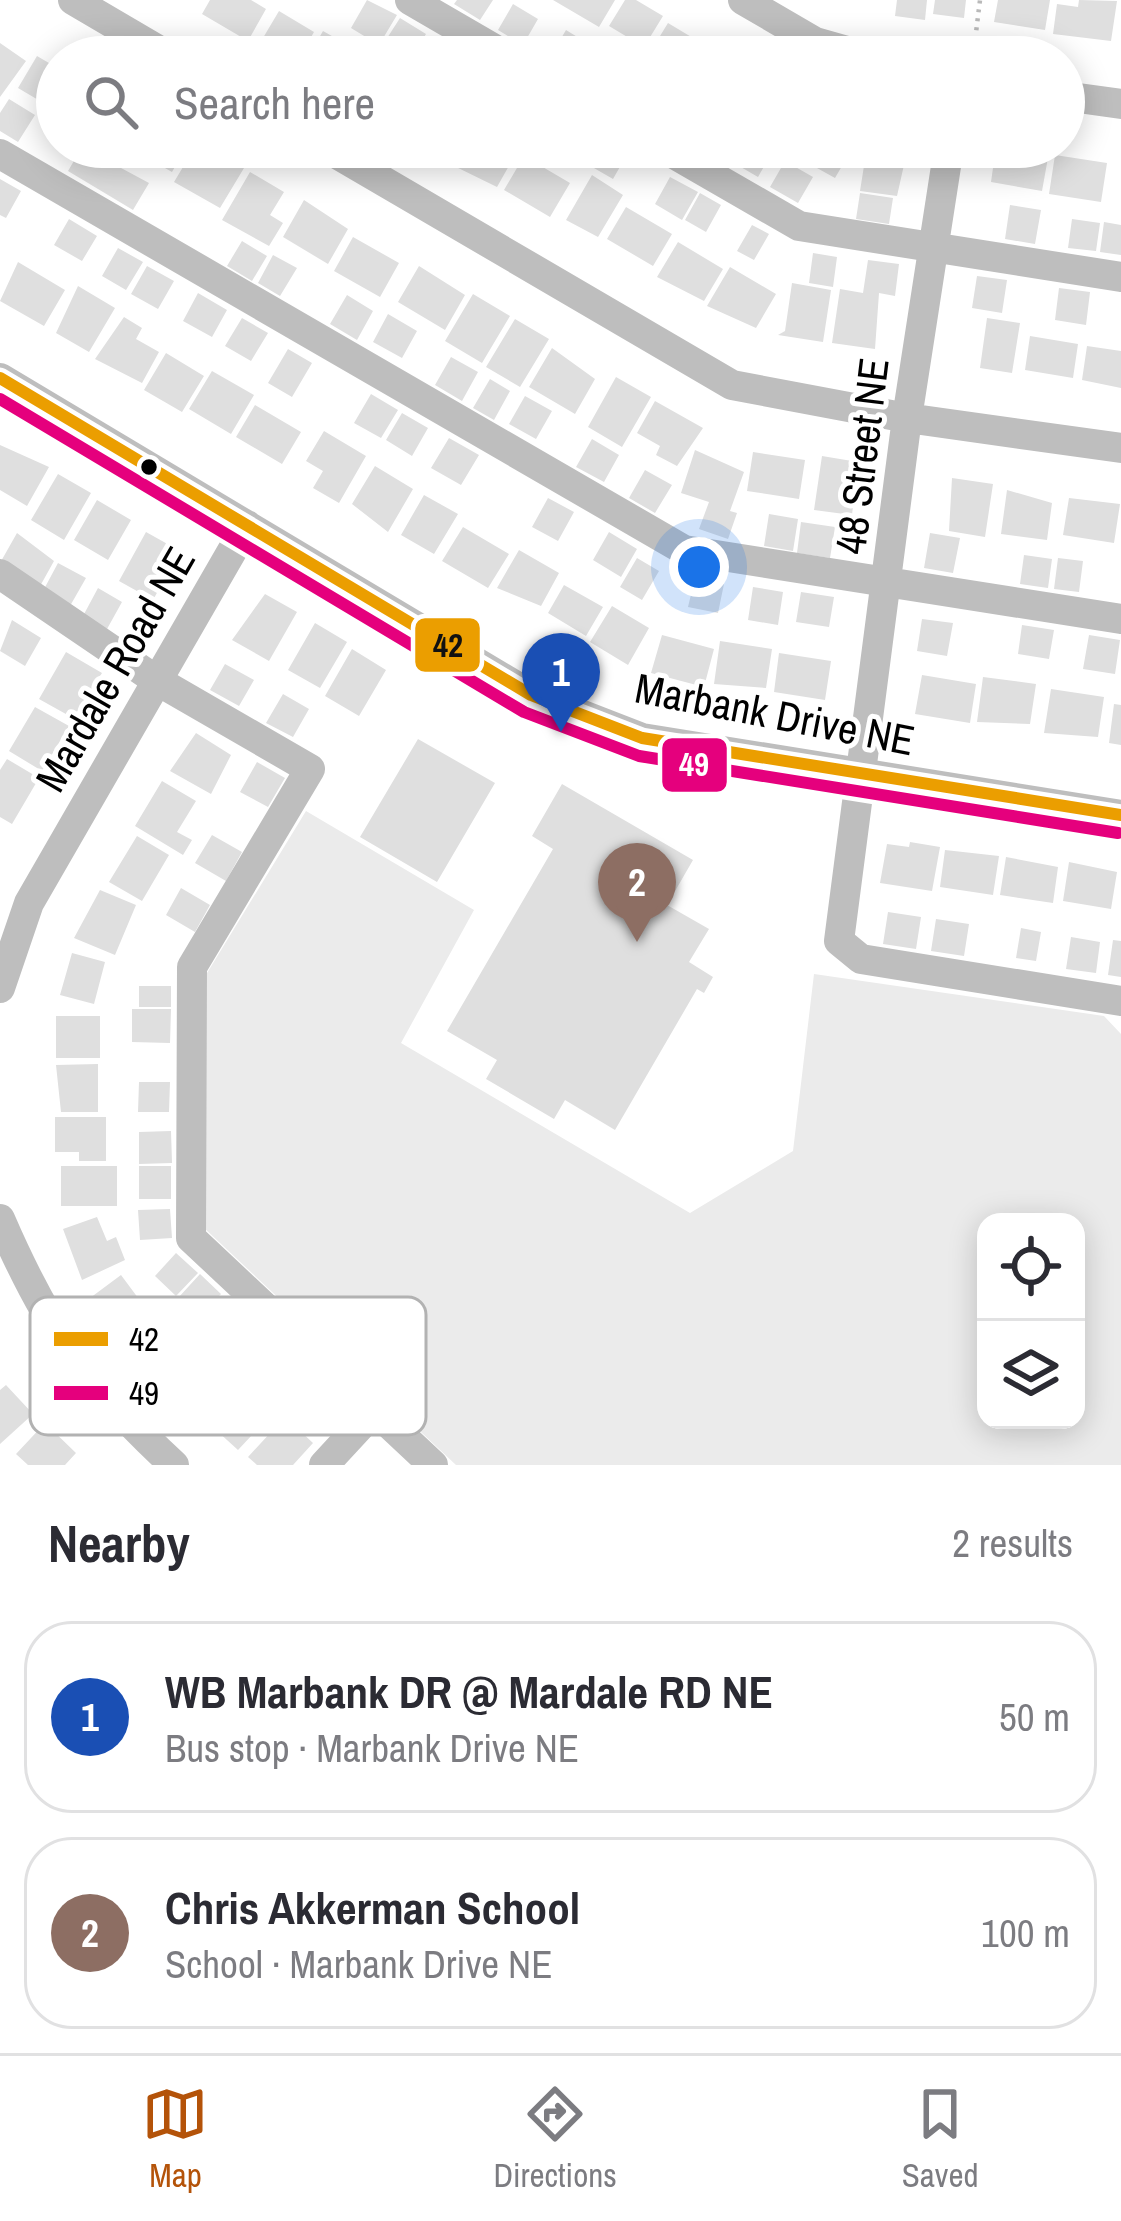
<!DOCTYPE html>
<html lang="en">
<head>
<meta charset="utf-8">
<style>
	:root { --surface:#fff; --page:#f2f2f3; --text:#2b2b33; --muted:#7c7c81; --line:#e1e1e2; --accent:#b45309 }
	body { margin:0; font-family:"Archivo Narrow",sans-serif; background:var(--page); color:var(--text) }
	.controls { position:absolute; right:36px; bottom:36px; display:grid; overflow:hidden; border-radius:24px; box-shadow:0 6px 30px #0003 }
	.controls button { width:108px; height:108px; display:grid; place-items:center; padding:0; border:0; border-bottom:3px solid var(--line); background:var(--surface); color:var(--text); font:60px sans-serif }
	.you { position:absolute; left:699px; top:567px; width:42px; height:42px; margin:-30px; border:9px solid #fff; border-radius:50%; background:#1a73e8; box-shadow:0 0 0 18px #1a73e833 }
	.badge { display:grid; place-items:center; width:78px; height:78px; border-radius:50%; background:var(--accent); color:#fff; font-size:39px; font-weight:700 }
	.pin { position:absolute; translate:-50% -99px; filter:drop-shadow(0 3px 6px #0008) }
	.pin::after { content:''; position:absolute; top:63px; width:42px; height:36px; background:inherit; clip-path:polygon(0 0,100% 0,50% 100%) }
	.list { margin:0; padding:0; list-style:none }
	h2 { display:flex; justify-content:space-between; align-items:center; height:156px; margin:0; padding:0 48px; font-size:51px }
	h2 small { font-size:39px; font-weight:400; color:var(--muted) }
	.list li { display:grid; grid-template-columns:78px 1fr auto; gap:36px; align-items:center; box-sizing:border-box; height:192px; margin:0 24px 24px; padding:0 24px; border:3px solid var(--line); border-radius:48px }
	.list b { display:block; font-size:45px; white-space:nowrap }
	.list p { margin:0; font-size:39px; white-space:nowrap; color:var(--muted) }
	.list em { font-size:39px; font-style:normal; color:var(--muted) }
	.icon { flex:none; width:66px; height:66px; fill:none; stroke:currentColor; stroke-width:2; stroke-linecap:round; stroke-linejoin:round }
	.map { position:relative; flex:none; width:1121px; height:1465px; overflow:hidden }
	.search { position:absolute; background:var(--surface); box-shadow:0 6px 30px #0003; left:36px; right:36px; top:36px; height:132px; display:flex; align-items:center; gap:30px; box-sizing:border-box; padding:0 42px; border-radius:66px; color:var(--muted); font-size:45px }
	.sheet { height:588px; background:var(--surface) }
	nav { display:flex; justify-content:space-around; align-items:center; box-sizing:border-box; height:168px; border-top:3px solid var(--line); background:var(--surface); font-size:33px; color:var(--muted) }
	nav a { display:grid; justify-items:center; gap:6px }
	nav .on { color:var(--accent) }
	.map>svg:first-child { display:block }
</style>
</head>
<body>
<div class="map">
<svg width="1121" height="1465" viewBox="0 0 1121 1465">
	<rect width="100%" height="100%" fill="#fff"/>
	<path fill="#ebebeb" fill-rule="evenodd" d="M306 811 474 910 401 1043 690 1213 793 1151 814 974 1104 1016 1121 1034V1465H456L202 1226 204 978ZM986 1222H1076V1420H986Z"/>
	<path fill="#dfdfdf" d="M210 0H251L266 9 248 41 202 14Z
		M367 0 397 15 379 45 351 28Z
		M457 0H493L480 20 454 4Z
		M553 0H615L599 27Z
		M625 0H636L663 16 644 47 609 26Z
		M897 0H927L925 20 895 16Z
		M935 0H966L964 18 933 14Z
		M998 0H1050L1045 30 994 22Z
		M1079 0 1117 1 1111 41 1053 34 1057 4 1078 7Z
		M513 4 538 19 523 45 498 30Z
		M279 11 314 32 300 57H283L260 43Z
		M400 18 426 34 412 57 382 46Z
		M668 23 713 50 709 57 649 54Z
		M566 30 592 46 586 57H550Z
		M323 31 369 57H308Z
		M0 43 26 61 0 97Z
		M37 56 54 66 57 61V111L18 88Z
		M9 99 35 115 18 142 0 131V113Z
		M82 147 149 183 133 210 68 171Z
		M128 147H186L172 172Z
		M195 147H209L244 168 220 208 174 182Z
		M460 147H502L515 155 497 187 450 164Z
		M596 147 629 151 613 179 587 164Z
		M733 147H771L774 149 758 177 727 159Z
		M794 147H853L835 178 790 153Z
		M867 147H908L897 196 860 191Z
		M996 147 1049 152 1042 191 991 182Z
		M1055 155 1107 163 1101 202 1049 194Z
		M524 156 570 183 550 217 504 190Z
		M785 161 813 177 798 203 770 187Z
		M250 172 284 192 270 215 283 223 269 246 222 220Z
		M592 175 623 195 598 237 566 220Z
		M670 177 698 192 682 220 655 204Z
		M0 179 21 191 6 218 0 215Z
		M700 193 721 205 706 232 685 220Z
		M860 193 893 198 889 224 856 219Z
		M304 200 348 229 328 264 283 237Z
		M1010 205 1041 210 1035 244 1005 239Z
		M626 207 672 234 653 266 607 239Z
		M69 219 97 236 82 261 54 245Z
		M1072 219 1100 223 1096 251 1068 248Z
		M1104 222 1121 225V255L1100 252Z
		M752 225 769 234 754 260 737 251Z
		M353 237 399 263 380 297 334 271Z
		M242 241 267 256 252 281 227 266Z
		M678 242 723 269 704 301 657 277Z
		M118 248 143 262 126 290 102 276Z
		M813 253 837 257 833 287 809 283Z
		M273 255 297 268 280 296 258 283Z
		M868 260 899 264 895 296 879 293 875 349 832 343 840 289 863 293Z
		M18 262 65 290 44 326 0 301Z
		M147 266 174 281 158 309 131 294Z
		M419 266 465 295 445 330 398 302Z
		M730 267 776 294 756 328 707 306Z
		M977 276 1007 280 1002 313 972 308Z
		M792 283 831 290 823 342 778 335 785 331Z
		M78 286 115 308 89 352 56 333Z
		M1059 288 1090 292 1086 325 1055 320Z
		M198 293 227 310 212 337 183 321Z
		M473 294 510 316 482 363 445 341Z
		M347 295 373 311 357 340 330 324Z
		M388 314 417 331 402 358 373 342Z
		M124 317 142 328 136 339 159 352 142 383 95 359Z
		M242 318 268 333 251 361 225 346Z
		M987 318 1020 323 1012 373 980 368Z
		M515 319 549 339 520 387 486 367Z
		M1030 336 1078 344 1073 378 1025 370Z
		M1087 346 1121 351V388L1082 380Z
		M552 348 595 379 575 414 529 387Z
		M288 349 312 363 292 397 268 383Z
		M166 353 204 376 182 412 144 390Z
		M451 357 478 372 462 401 435 385Z
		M212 371 254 395 231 434 189 409Z
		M616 377 651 397 622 447 588 427Z
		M490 379 510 391 494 420 473 408Z
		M371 394 398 410 381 438 354 423Z
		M525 396 552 411 536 439 509 424Z
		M655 401 703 428 677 466 656 455 660 446 637 433Z
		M255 405 301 432 282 464 236 437Z
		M402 413 428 428 412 456 386 440Z
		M324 431 366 456 339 503 313 488 323 471 306 461Z
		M449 438 479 455 461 485 431 468Z
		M592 439 619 455 604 482 576 467Z
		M0 445 49 467 27 506 0 490Z
		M695 450 744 472 730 511 737 513 728 539 699 529 709 502 681 493Z
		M753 452 805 460 799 499 747 491Z
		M822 456 858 462 852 515 814 510Z
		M375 466 413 489 388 532 352 504Z
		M645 470 672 485 655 513 629 498Z
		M58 474 91 493 64 540 31 520Z
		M952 478 993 484 985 537 949 531Z
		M1007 490 1052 503 1047 540 1001 534Z
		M424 495 458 514 434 554 401 535Z
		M548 498 574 512 558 541 532 527Z
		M1069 498 1120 504 1114 543 1063 535Z
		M97 500 131 520 108 560 74 540Z
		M769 514 798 519 793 551 764 546Z
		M801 522 835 527 830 558 797 553Z
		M463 527 509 554 488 588 442 561Z
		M146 532 180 551 153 600 119 581Z
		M609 532 637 549 621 577 593 560Z
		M17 533 54 561 39 588 0 563Z
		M930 533 960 538 953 573 924 568Z
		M519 550 559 573 541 606 497 588Z
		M1024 555 1052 559 1048 588 1020 584Z
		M637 558 659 571 642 600 620 587Z
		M1058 558 1083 561 1079 592 1054 589Z
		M58 563 86 578 70 606 43 591Z
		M695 578 724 584 718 613 688 607Z
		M564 585 603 607 586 636 548 613Z
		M753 587 783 592 778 625 748 620Z
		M98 588 122 602 107 629 83 616Z
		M801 592 834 597 829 627 796 622Z
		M265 594 297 612 269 661 232 640Z
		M612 606 649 628 628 665 590 642Z
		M922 619 953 623 947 656 917 651Z
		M12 620 41 638 25 666 0 651Z
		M315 623 347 642 320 688 288 670Z
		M1022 625 1054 630 1049 659 1018 654Z
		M662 635 714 649 704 687 651 673Z
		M1089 635 1120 640 1115 674 1083 669Z
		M720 641 772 649 766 688 714 684Z
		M352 649 386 670 359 716 325 696Z
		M66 652 102 673 73 718 39 699Z
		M779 653 831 661 825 700 774 692Z
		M225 664 254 680 239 706 210 690Z
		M922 675 976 684 970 723 915 714Z
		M983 677 1036 684 1030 724 977 722Z
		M1051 689 1104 697 1098 737 1044 733Z
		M283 694 309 709 293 737 266 723Z
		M1114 704 1121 705V745L1109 743Z
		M35 707 69 726 42 771 9 751Z
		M196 733 231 755 211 794 170 771Z
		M418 739 495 783 437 882 360 837Z
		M7 759 39 778 12 824 0 817V770Z
		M257 762 285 778 268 807 240 792Z
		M162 781 196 801 177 832 192 840 183 855 135 826Z
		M562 784 693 860 667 905 709 929 689 962 713 977 704 993 697 989 615 1130 565 1100 554 1119 486 1079 497 1060 447 1031 553 849 532 836Z
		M212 835 242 852 226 881 195 863Z
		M137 836 169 855 142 901 109 882Z
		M910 842 940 847 932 891 880 883 887 844 909 847Z
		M945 850 999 856 993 895 940 887Z
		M1006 857 1058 867 1053 903 1000 895Z
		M1069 862 1117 872 1111 909 1063 901Z
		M181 888 210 905 195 932 166 915Z
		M100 890 136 905 115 955 74 938Z
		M888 912 921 917 916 949 883 944Z
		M936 919 969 924 964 956 931 951Z
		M1021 928 1041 932 1036 961 1016 958Z
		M1071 937 1100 942 1096 973 1066 969Z
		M1113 940 1121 941V977L1108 975Z
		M72 953 105 962 94 1004 60 995Z
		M139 986H171V1007H139Z
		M132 1009H171L170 1043 132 1042Z
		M56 1016H100V1058H56Z
		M98 1064V1112H61L56 1065Z
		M139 1082H170L169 1112H138Z
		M55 1117H106V1161H79V1152H55Z
		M171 1131 172 1163 139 1164V1132Z
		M61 1166H117V1206H61Z
		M139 1166H171V1199H139Z
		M170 1209 172 1238 140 1240 138 1210Z
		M97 1217 107 1241 116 1237 125 1260 82 1280 63 1229Z
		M176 1253 198 1273 176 1296 155 1276Z
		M200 1274 221 1294 199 1317 178 1298Z
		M121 1275 153 1318 122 1341 90 1298Z
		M6 1385 33 1414 0 1444V1390Z
		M234 1390 266 1420 238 1450 205 1420Z
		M285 1417 313 1443 293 1465H257L248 1457Z
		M45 1423 76 1453 65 1465H28L16 1454Z"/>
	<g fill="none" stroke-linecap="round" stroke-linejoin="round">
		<path stroke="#b9b9b9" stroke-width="4.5" stroke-dasharray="3 6" stroke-linecap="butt" d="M973 57 980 0"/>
		<path stroke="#bebebe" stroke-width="30" d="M73 0 170 57
			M410 0 508 57
			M743 0 815 42 868 57
			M1064 96 1121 104
			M325 147 732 385 907 418 1121 448
			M662 147 799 226 1121 277
			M949 147 907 418 839 941 861 959 1121 1001
			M0 154 684 550 1121 619
			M0 378 531 695 642 738 1121 815
			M0 574 156 680 310 769 192 967 191 1238 433 1465
			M0 988 29 903 247 525
			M0 1219C47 1328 87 1385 174 1465
			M324 1465 373 1412"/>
		<g stroke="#fff" stroke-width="21">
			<path id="bus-1" d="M0 378 531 695 642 738 1121 815"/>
		</g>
		<g stroke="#fff" stroke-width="21">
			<path id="bus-2" d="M0 399 524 712 639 756 1118 833"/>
		</g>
		<use href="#bus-1" stroke="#eb9e00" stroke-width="12"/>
		<use href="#bus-2" stroke="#e5007d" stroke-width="12"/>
	</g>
	<circle fill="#000" stroke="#fff" stroke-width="4.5" cx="149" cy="467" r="10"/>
	<g text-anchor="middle" stroke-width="10" stroke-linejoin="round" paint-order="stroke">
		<g font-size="42" fill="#000" stroke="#fff">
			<text transform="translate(862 456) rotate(-83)" y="15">48 Street NE</text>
			<text transform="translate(115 669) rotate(-60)" y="15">Mardale Road NE</text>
			<text transform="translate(775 714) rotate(11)" y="15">Marbank Drive NE</text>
		</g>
	</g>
	<rect x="30" y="1297" width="396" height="138" rx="18" fill="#fff" stroke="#b2b2b2" stroke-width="3"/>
	<rect x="54" y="1332" width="54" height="14" fill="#eb9e00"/>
	<rect x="54" y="1386" width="54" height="14" fill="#e5007d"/>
	<g font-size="33" fill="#000">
		<text x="129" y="1351">42</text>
		<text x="129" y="1405">49</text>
	</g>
	<g stroke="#fff" stroke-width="4.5">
		<rect x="413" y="616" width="69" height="58" rx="12" fill="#eb9e00"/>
		<rect x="660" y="736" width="69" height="58" rx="12" fill="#e5007d"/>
	</g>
	<g font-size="33" text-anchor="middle" font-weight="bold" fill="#fff">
		<text x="694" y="776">49</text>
	</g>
	<g font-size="33" text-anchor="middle" font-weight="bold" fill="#111">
		<text x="448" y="657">42</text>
	</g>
</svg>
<div class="controls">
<button><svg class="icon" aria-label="locate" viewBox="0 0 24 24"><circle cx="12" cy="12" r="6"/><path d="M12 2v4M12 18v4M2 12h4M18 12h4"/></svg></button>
<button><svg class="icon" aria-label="layers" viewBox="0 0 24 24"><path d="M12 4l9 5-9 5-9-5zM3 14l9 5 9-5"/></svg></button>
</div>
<div class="you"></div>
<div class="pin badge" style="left:561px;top:732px;background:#1a4fb4">1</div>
<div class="pin badge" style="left:637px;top:942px;background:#8d6e63">2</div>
<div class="search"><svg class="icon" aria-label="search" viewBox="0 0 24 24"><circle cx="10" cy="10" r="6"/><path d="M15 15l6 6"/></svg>Search here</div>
</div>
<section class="sheet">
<h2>Nearby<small>2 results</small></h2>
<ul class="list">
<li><span class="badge" style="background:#1a4fb4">1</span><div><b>WB Marbank DR @ Mardale RD NE</b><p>Bus stop · Marbank Drive NE</p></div><em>50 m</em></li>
<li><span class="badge" style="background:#8d6e63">2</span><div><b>Chris Akkerman School</b><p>School · Marbank Drive NE</p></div><em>100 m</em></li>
</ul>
</section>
<nav>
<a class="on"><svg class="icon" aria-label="map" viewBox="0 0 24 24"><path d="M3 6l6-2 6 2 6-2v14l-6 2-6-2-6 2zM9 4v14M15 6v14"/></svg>Map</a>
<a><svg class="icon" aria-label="directions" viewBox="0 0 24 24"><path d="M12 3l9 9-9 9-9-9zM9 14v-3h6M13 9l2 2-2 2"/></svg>Directions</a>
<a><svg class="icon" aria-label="saved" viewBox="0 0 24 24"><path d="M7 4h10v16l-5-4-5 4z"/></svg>Saved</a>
</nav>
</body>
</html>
